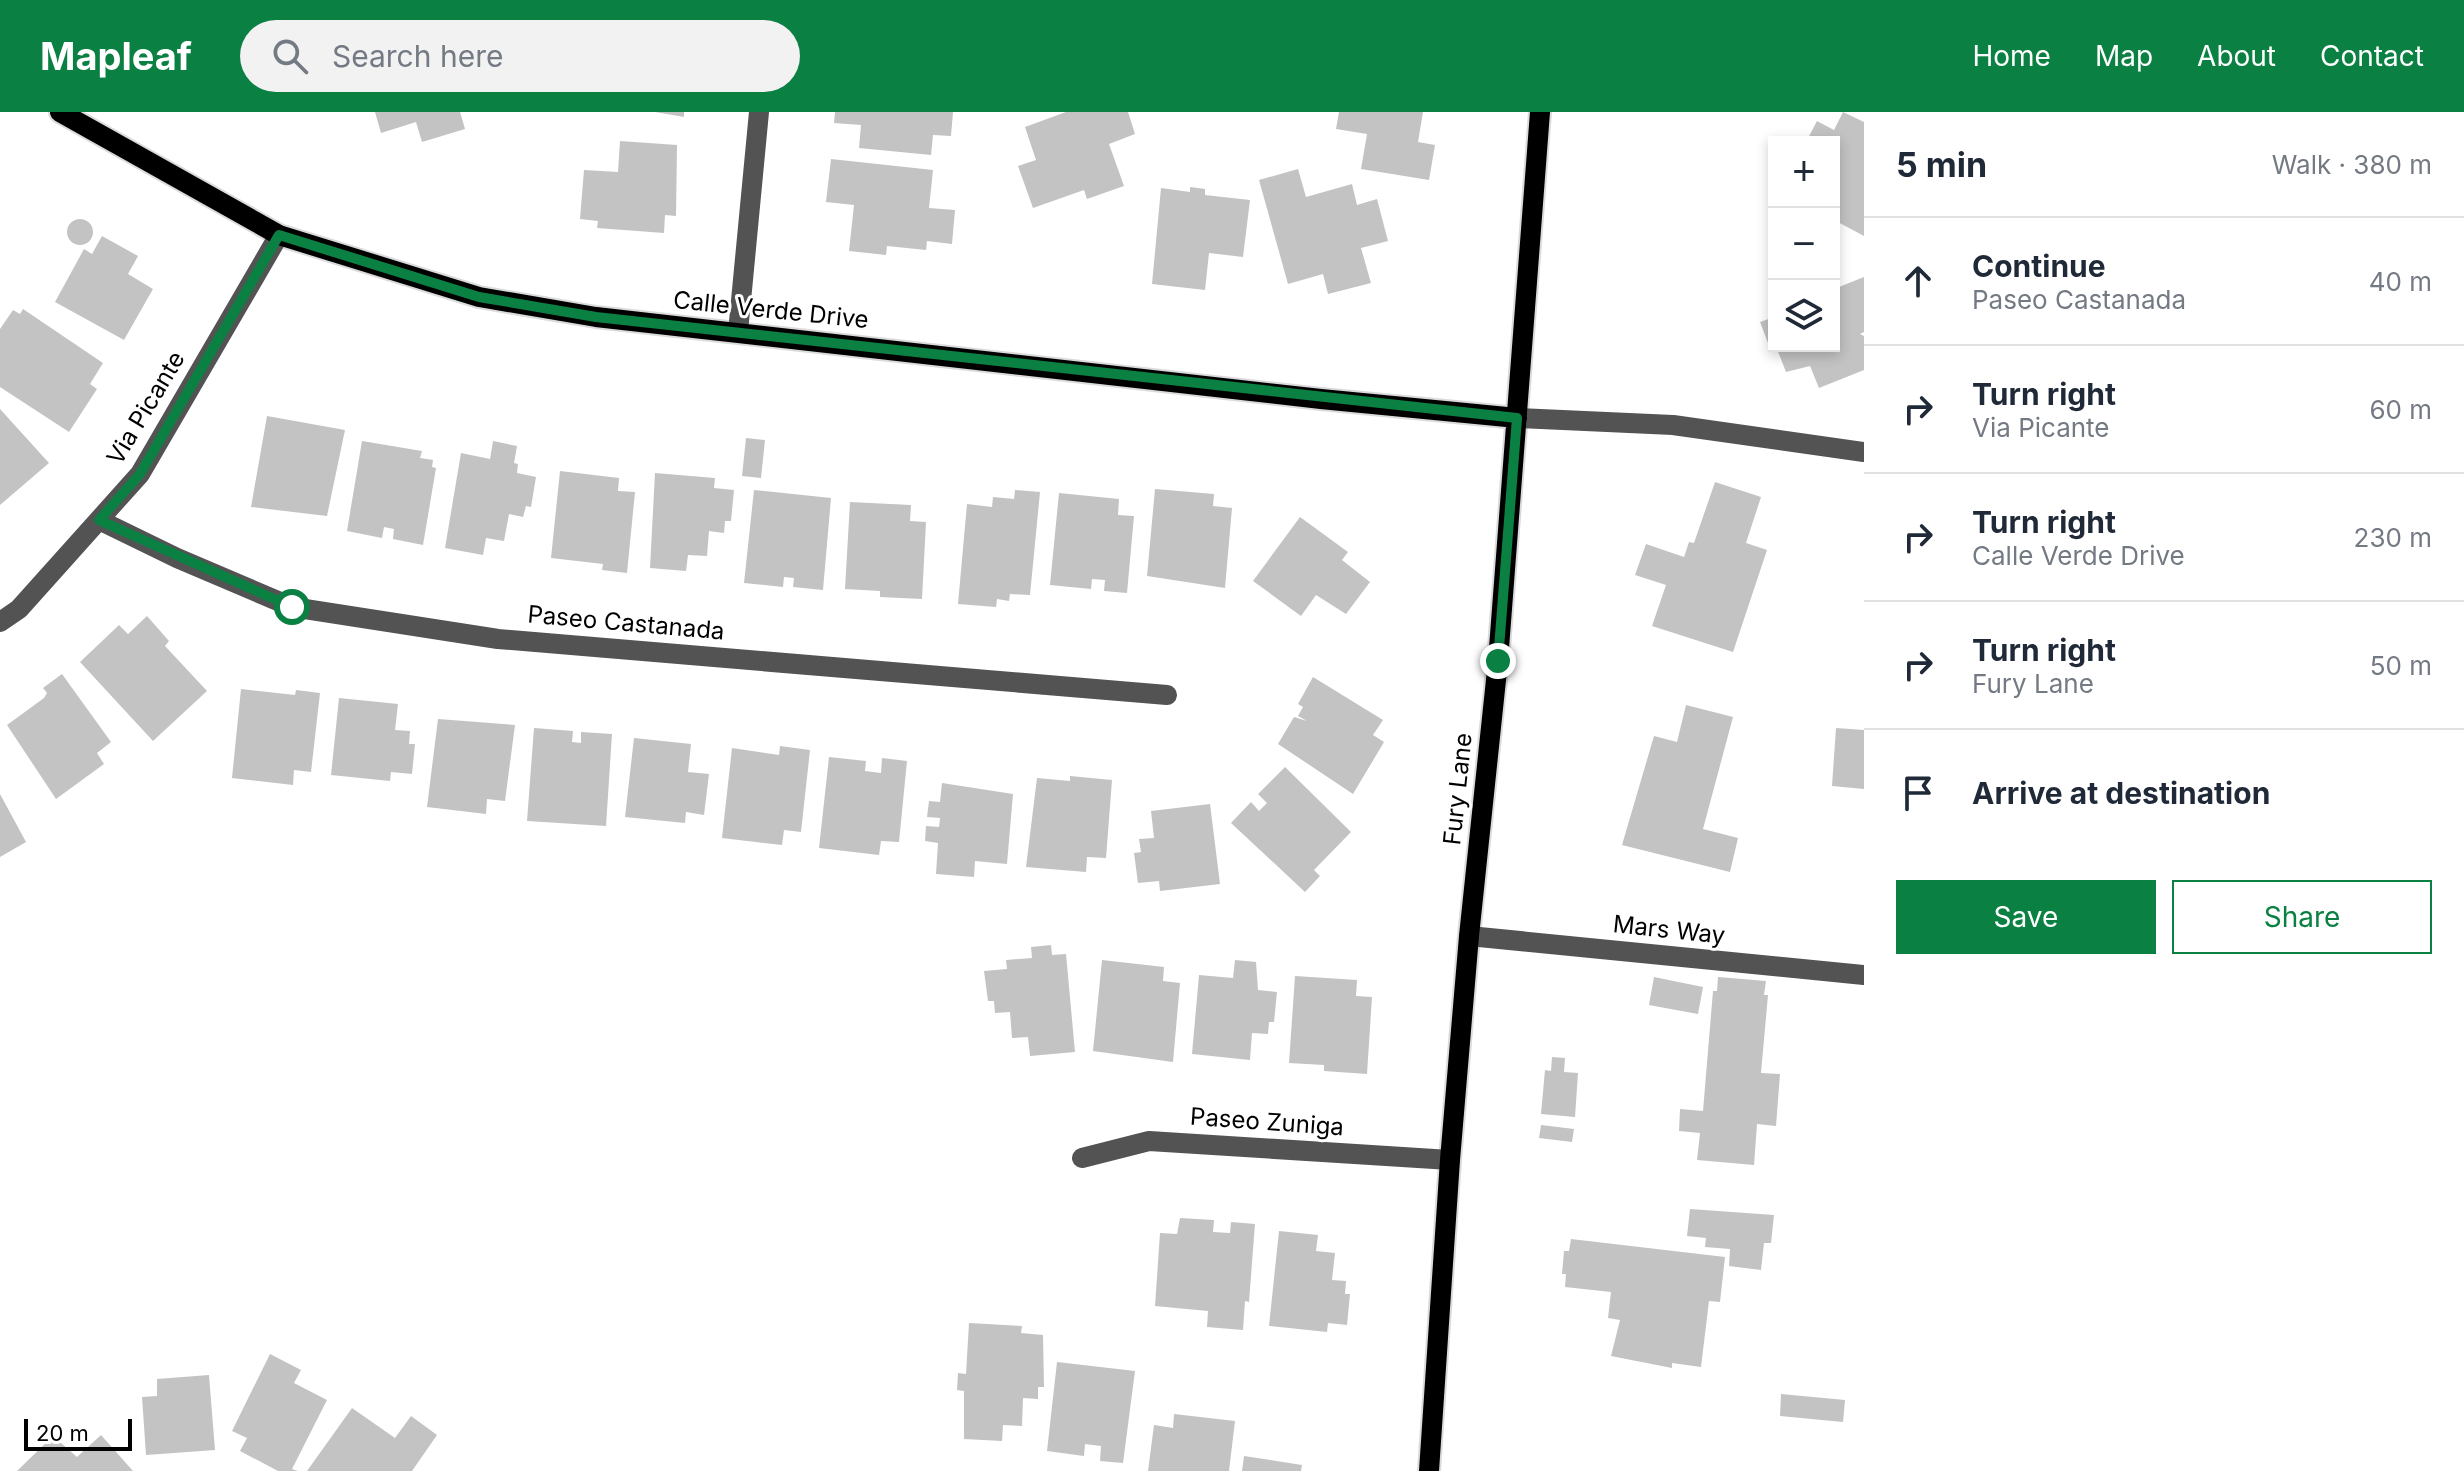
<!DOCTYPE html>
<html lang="en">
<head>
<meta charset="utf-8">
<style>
	:root { --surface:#fff; --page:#f2f2f3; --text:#1f2937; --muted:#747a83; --line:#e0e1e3; --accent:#0b8043 }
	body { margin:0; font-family:Inter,sans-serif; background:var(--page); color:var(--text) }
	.controls { position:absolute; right:24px; top:24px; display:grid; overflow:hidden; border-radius:0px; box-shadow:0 4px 12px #0003 }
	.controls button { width:72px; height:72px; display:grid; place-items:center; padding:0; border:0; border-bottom:2px solid var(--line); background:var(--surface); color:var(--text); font:40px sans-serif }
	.scale { position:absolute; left:24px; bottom:20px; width:108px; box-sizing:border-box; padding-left:8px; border:4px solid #000; border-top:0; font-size:22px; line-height:28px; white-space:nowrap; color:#000; -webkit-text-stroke:6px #fff; paint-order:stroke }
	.stop { position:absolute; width:24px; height:24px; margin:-18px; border:6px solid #0b8043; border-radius:50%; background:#fff }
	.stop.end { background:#0b8043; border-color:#fff; box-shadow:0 2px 8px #0008 }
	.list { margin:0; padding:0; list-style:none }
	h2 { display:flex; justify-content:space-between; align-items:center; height:104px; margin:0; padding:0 32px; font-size:34px }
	h2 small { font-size:26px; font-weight:400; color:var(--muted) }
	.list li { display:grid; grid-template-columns:52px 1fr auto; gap:24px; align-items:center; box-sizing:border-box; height:128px; padding:0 32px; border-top:2px solid var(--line) }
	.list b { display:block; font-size:30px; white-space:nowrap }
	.list p { margin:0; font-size:26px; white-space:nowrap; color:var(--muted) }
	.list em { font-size:26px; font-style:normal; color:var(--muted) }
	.actions { display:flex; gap:16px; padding:24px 32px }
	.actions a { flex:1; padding:18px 0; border:2px solid var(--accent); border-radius:0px; text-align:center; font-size:28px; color:var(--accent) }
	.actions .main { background:var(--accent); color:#fff }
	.icon { flex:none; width:44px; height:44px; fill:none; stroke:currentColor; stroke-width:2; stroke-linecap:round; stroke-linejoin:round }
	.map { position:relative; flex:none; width:1864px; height:1359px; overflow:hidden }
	header { display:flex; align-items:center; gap:48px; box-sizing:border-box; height:112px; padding:0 40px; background:var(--accent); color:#fff }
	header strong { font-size:38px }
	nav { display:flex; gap:44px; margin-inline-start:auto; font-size:28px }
	.search { width:560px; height:72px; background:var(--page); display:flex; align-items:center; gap:20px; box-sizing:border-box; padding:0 28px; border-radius:44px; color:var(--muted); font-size:30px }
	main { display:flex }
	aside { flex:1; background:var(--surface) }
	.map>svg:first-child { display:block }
</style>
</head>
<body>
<header>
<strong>Mapleaf</strong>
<div class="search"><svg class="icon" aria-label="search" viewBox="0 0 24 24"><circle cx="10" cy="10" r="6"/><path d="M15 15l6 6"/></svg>Search here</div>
<nav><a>Home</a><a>Map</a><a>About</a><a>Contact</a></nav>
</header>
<main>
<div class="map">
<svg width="1864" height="1359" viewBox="0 0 1864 1359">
	<rect width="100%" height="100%" fill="#fff"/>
	<path fill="#c3c3c3" d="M375 0H460L465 17 422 30 416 10 381 21Z
		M655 0H684V5Z
		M835 0H953L951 24 933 23 931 43 859 36 861 13 834 11Z
		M1066 0H1128L1135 22 1109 32 1124 74 1087 87 1084 78 1033 96 1018 54 1036 48 1025 15Z
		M1339 0H1423L1418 30 1435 33 1429 68 1361 57 1367 22 1336 17Z
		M1843 0 1864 10V124L1834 108V30H1806L1817 9 1834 18Z
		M620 29 677 33 676 104 665 103 664 121 597 116 598 109 580 107 584 58 618 60Z
		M831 47 933 58 929 96 955 98 952 132 927 129 926 138 887 134 886 143 849 139 854 93 826 90Z
		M1298 57 1306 85 1352 72 1357 93 1377 87 1388 129 1361 136 1371 171 1328 182 1323 162 1288 172 1259 68Z
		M1190 75 1205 77V83L1250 88 1243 145 1209 141 1205 178 1152 172 1161 76 1190 80Z
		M67 120a13 13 0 1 1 26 0a13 13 0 1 1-26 0Z
		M102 124 138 144 128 162 153 177 124 228 55 190 84 137 92 142Z
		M1864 165V220L1860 222 1864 224V258L1819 276 1810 254 1786 260 1777 237 1771 239 1760 210 1774 205V234H1834V177Z
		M23 197 103 251 90 272 97 277 69 320 0 275V217L13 198 20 202Z
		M0 297 49 351 0 393Z
		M267 304 345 318 327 404 251 395Z
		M746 326 765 328 761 366 742 364Z
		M362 329 422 339 420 346 433 348 432 355 436 356 423 433 393 427 394 417 384 415 382 426 347 419Z
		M493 329 517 334 514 351 518 352 517 361 536 365 531 395 526 394 523 405 509 402 504 429 486 426 483 443 445 436 461 341 490 347Z
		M560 359 619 366 618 379 635 380 627 461 602 458 603 452 551 446Z
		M655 361 715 366 714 376 734 378 731 409H725L724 421 709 419 707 444 688 443 686 459 650 456Z
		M1715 370 1761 385 1746 431 1767 438 1733 540 1652 514 1666 473 1635 463 1646 432 1684 445 1689 430 1694 431Z
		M1155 377 1214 382 1213 394 1232 396 1225 476 1147 464Z
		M754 378 831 386 823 478 793 475 794 466 784 465 783 475 744 471Z
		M1015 378 1040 380 1030 483 1010 482 1009 489 997 487 996 495 958 492 967 392 992 395 993 385 1014 387Z
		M1059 381 1119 387 1118 403 1134 404 1127 481 1104 479 1105 468 1092 467 1091 477 1050 473Z
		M850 390 911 393 910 409 926 410 922 487 880 485V479L845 477Z
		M1300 405 1348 440 1342 448 1370 470 1346 502 1316 483 1301 504 1253 469Z
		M147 504 169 529 165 534 207 579 153 629 80 550 119 513 128 522Z
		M62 562 111 630 97 641 104 652 56 687 7 613 44 586 47 581 43 576Z
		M1313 565 1383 608 1373 623 1384 630 1353 682 1278 632 1294 605 1307 609 1298 604 1303 595 1298 592Z
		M241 577 295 583 296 578 320 581 311 660 294 658 293 673 232 666Z
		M339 586 398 592 395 618 410 619 409 632H415L412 662 391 660 390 669 331 663Z
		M1686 593 1733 605 1703 717 1738 726 1730 760 1622 733 1654 624 1677 630Z
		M438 607 515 613 505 689 487 687 486 702 427 695Z
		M534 616 573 619 572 630 581 631V620L612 622 606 714 527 709Z
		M1836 616 1864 618V677L1832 674Z
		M634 626 691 632 688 660 709 662 704 703 686 700 685 711 625 705Z
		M780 634 810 638 801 720 784 718 782 733 722 726 732 636 779 643Z
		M829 645 866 649 865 659 881 661 882 646 907 649 899 730 881 729 879 743 819 736Z
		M1285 655 1351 720 1314 758 1320 764 1305 780 1231 711 1251 690 1259 699 1267 691 1258 682Z
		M1070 664 1112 668 1106 746 1087 745 1086 760 1026 755 1037 666 1070 669Z
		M942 671 1013 682 1007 752 975 749 974 765 936 762 938 731 925 729 926 714 939 715 940 706 927 705 929 689 940 690Z
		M0 682 26 730 0 745Z
		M1210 692 1220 772 1160 779 1159 769 1138 771 1134 741 1141 740 1139 727 1154 726 1151 699Z
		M1051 833 1052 843 1066 842 1075 940 1030 944 1028 925 1012 926 1010 900 995 901 994 889H988L984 859 1007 857 1006 848 1032 846 1031 835Z
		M1102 848 1164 855 1163 869 1180 871 1173 950 1093 939Z
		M1235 848 1256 850 1258 878 1277 880 1274 910H1269L1268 922 1252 921 1250 948 1192 942 1199 863 1233 866Z
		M1295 864 1357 868 1356 884 1372 885 1367 962 1324 959V953L1289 951Z
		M1654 865 1703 875 1698 902 1649 893Z
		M1718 865 1766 869 1764 883H1768L1761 961 1780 962 1776 1014 1757 1012 1754 1053 1697 1048 1700 1021 1679 1019 1680 997 1703 999 1713 879H1717Z
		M1552 945 1565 946 1564 960 1578 961 1575 1005 1541 1002 1545 958 1551 959Z
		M1541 1013 1574 1017 1572 1030 1539 1026Z
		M1690 1097 1774 1103 1771 1131H1764L1761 1158 1729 1154 1730 1137 1705 1135 1706 1126 1687 1124Z
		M1180 1106 1214 1108 1213 1120 1230 1121 1231 1110 1255 1112 1249 1190 1245 1189 1243 1218 1207 1215 1208 1199 1155 1194 1160 1121 1177 1122Z
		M1279 1119 1318 1123 1316 1139 1335 1141 1332 1168 1346 1169 1345 1182H1350L1347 1213 1328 1211 1327 1220 1269 1214Z
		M1571 1127 1725 1145 1720 1190 1709 1189 1701 1255 1672 1251V1256L1611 1244 1620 1208 1608 1206 1611 1180 1565 1175 1566 1162H1562L1564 1139H1569Z
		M969 1211 1022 1214 1021 1221 1043 1223 1044 1275H1038V1287L1023 1286 1022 1314 1003 1313 1002 1329 964 1327V1279L957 1278 958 1261 966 1262Z
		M270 1242 301 1258 294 1271 327 1288 292 1357 298 1359H278L240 1339 247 1326 232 1319Z
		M1057 1250 1135 1259 1123 1351 1100 1349 1101 1334 1085 1332 1084 1344 1047 1339Z
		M209 1263 215 1338 146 1343 142 1285 157 1284V1267Z
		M1781 1282 1845 1288 1843 1310 1780 1304Z
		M352 1296 395 1326 411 1304 437 1323 412 1359H307Z
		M1174 1302 1235 1309 1229 1359H1148L1154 1313 1173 1316Z
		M101 1323 133 1359H17L53 1324 77 1345Z
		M1244 1344 1302 1353 1301 1359H1242Z"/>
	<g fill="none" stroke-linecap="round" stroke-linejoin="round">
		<g stroke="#dbdbdb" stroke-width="24">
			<path id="major" d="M60 0 279 123 479 185 596 205 1321 287 1517 306
				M1429 1359 1450 1048 1469 824 1498 549 1540 0"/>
		</g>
		<path stroke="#535353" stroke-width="20" d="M738 220 759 0
			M1517 306 1673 313 1864 340
			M99 408 177 446 292 495 498 527 1167 583
			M0 510 19 497 140 362 279 123
			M1469 824 1864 863
			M1082 1046 1149 1029 1450 1048"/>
		<use href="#major" stroke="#000" stroke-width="20"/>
	</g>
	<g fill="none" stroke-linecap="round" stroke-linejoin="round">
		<path stroke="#0b8043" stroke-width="10" d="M292 495 99 408 140 362 279 123 479 185 596 205 1517 306 1498 549"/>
	</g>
	<g text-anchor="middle" stroke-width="6" stroke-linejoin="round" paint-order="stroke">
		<g font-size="24" fill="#000" stroke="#fff">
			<text transform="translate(771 198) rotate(6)" y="8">Calle Verde Drive</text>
			<text transform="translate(146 296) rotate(-59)" y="8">Via Picante</text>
			<text transform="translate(626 511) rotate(5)" y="8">Paseo Castanada</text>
			<text transform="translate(1458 677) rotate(-84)" y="8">Fury Lane</text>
			<text transform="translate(1669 818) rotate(6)" y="8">Mars Way</text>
			<text transform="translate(1267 1010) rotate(4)" y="8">Paseo Zuniga</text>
		</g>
	</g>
</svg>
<div class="controls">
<button>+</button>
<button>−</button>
<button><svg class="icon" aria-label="layers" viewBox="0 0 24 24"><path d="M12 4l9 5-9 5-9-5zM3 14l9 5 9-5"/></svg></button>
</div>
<div class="scale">20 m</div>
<div class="stop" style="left:292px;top:495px"></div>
<div class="stop end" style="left:1498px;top:549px"></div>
</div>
<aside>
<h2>5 min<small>Walk · 380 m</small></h2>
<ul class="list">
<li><svg class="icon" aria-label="ahead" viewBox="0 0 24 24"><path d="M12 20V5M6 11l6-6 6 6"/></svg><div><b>Continue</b><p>Paseo Castanada</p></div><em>40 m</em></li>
<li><svg class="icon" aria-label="right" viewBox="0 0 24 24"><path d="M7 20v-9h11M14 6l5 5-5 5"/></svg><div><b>Turn right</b><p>Via Picante</p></div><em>60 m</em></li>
<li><svg class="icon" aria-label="right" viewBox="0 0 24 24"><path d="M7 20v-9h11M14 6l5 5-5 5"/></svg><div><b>Turn right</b><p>Calle Verde Drive</p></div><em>230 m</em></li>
<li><svg class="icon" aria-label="right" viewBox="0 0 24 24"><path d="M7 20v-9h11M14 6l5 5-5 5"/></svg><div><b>Turn right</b><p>Fury Lane</p></div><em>50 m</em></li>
<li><svg class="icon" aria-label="arrive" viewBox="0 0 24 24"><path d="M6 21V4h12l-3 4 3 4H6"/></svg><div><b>Arrive at destination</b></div></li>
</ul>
<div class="actions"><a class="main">Save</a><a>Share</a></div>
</aside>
</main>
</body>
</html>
